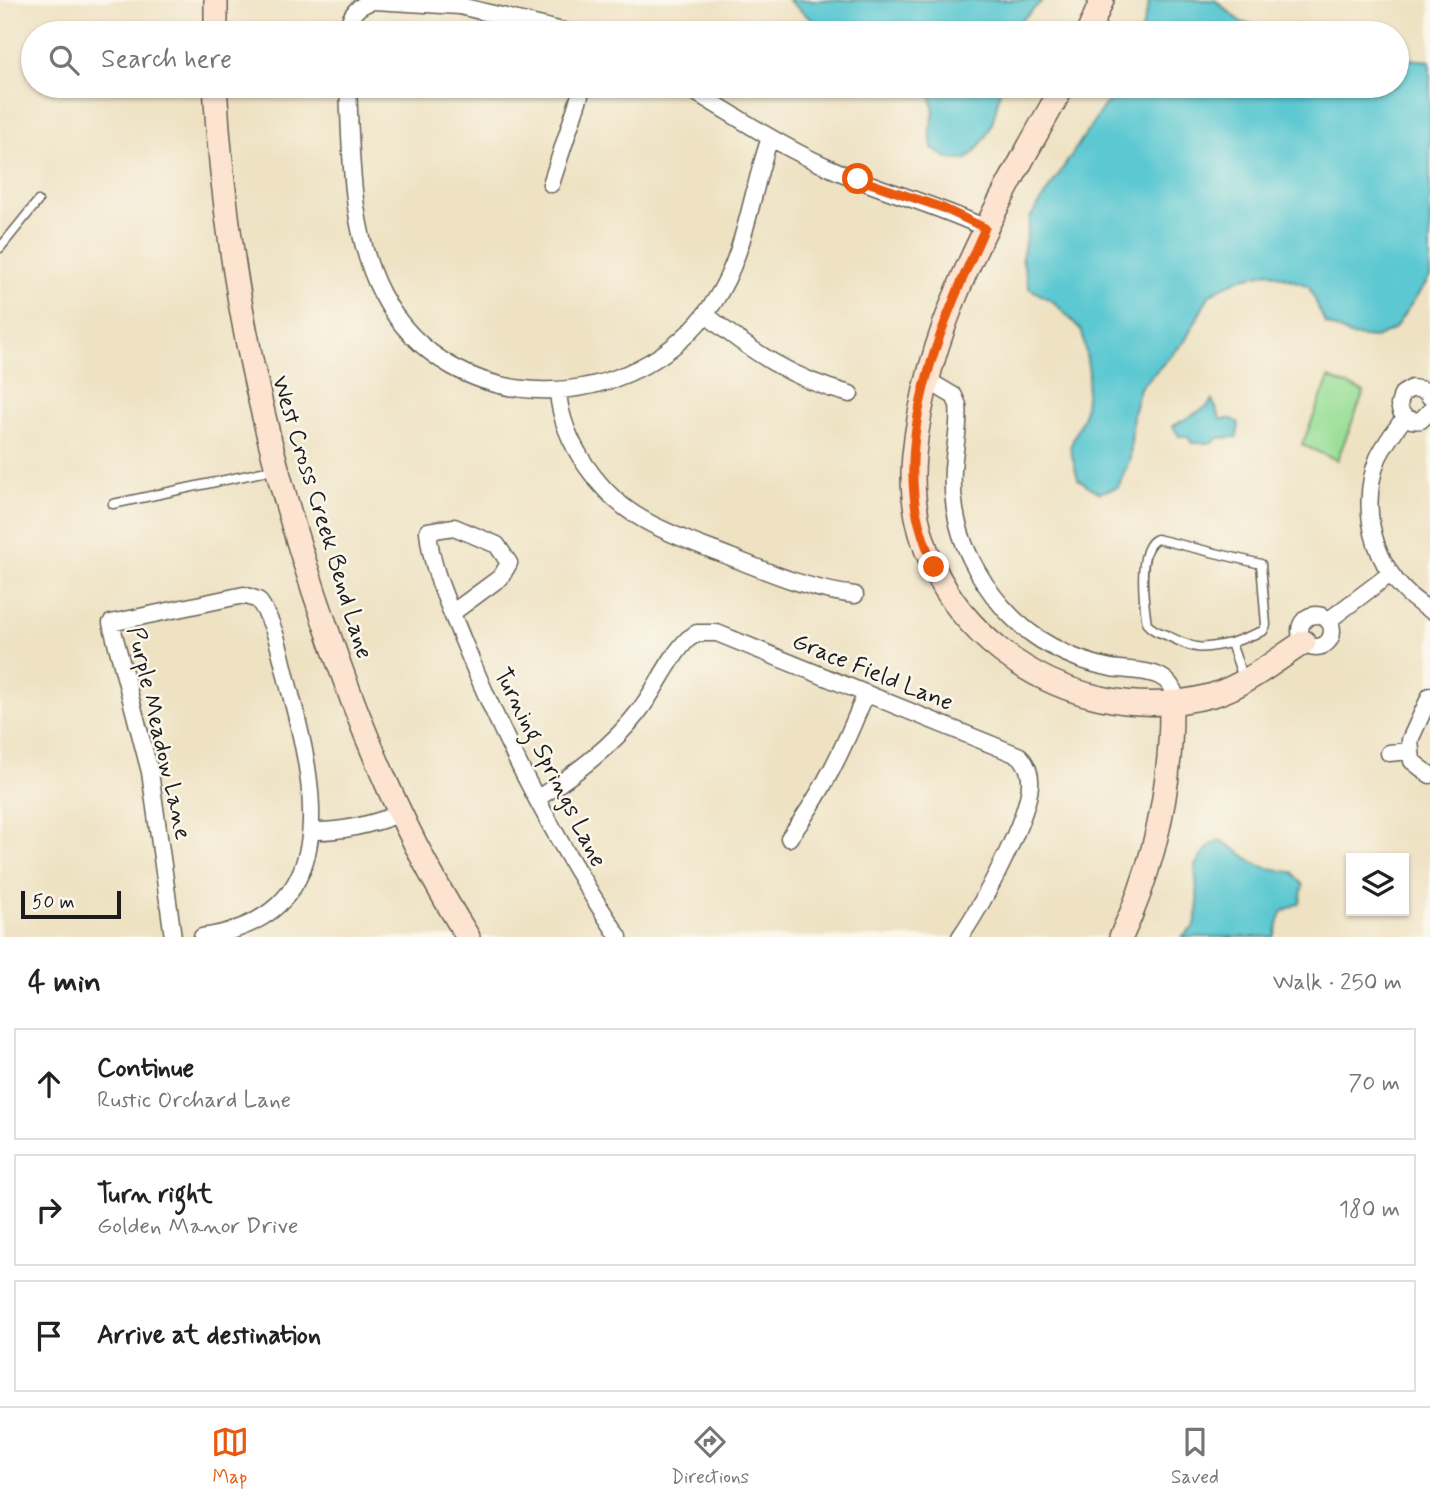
<!DOCTYPE html>
<html lang="en">
<head>
<meta charset="utf-8">
<style>
	:root { --surface:#fff; --page:#f2f2f2; --text:#222; --muted:#767676; --line:#e0e0e0; --accent:#ea580c }
	body { margin:0; font-family:Mynerve,sans-serif; background:var(--page); color:var(--text) }
	.controls { position:absolute; right:21px; bottom:21px; display:grid; overflow:hidden; border-radius:0px; box-shadow:0 2px 5px #0004 }
	.controls button { width:63px; height:63px; display:grid; place-items:center; padding:0; border:0; border-bottom:2px solid var(--line); background:var(--surface); color:var(--text); font:35px sans-serif }
	.scale { position:absolute; left:21px; bottom:18px; width:100px; box-sizing:border-box; padding-left:7px; border:4px solid #1c1c1c; border-top:0; font-size:19px; line-height:24px; white-space:nowrap; color:#1c1c1c; -webkit-text-stroke:5px #fbf7ec; paint-order:stroke }
	.stop { position:absolute; width:21px; height:21px; margin:-16px; border:5px solid #ea580c; border-radius:50%; background:#fff }
	.stop.end { background:#ea580c; border-color:#fff; box-shadow:0 2px 7px #0008 }
	.list { margin:0; padding:0; list-style:none }
	h2 { display:flex; justify-content:space-between; align-items:center; height:91px; margin:0; padding:0 28px; font-size:30px }
	h2 small { font-size:23px; font-weight:400; color:var(--muted) }
	.list li { display:grid; grid-template-columns:46px 1fr auto; gap:21px; align-items:center; box-sizing:border-box; height:112px; margin:0 14px 14px; padding:0 14px; border:2px solid var(--line); border-radius:0px }
	.list b { display:block; font-size:26px; white-space:nowrap }
	.list p { margin:0; font-size:23px; white-space:nowrap; color:var(--muted) }
	.list em { font-size:23px; font-style:normal; color:var(--muted) }
	.icon { flex:none; width:38px; height:38px; fill:none; stroke:currentColor; stroke-width:2; stroke-linecap:round; stroke-linejoin:round }
	.map { position:relative; flex:none; width:1430px; height:937px; overflow:hidden }
	.search { position:absolute; background:var(--surface); box-shadow:0 2px 5px #0004; left:21px; right:21px; top:21px; height:77px; display:flex; align-items:center; gap:18px; box-sizing:border-box; padding:0 24px; border-radius:38px; color:var(--muted); font-size:26px }
	.sheet { height:469px; background:var(--surface) }
	nav { display:flex; justify-content:space-around; align-items:center; box-sizing:border-box; height:98px; border-top:2px solid var(--line); background:var(--surface); font-size:19px; color:var(--muted) }
	nav a { display:grid; justify-items:center; gap:4px }
	nav .on { color:var(--accent) }
	.map>svg:first-child { display:block }
</style>
</head>
<body>
<div class="map">
<svg width="1430" height="937" viewBox="0 0 1430 937">
	<rect width="100%" height="100%" fill="#fbf7ec"/>
	<filter id="ink" filterUnits="userSpaceOnUse"><feTurbulence type="fractalNoise" baseFrequency=".0143" numOctaves="2"/><feDisplacementMap in="SourceGraphic" scale="14" xChannelSelector="R" yChannelSelector="G"/><feConvolveMatrix kernelMatrix="1 2 1 2 8 2 1 2 1" color-interpolation-filters="sRGB"/></filter>
	<filter id="wash" filterUnits="userSpaceOnUse"><feTurbulence type="fractalNoise" baseFrequency=".00686" numOctaves="4" result="noise"/><feDisplacementMap in="SourceGraphic" scale="28" xChannelSelector="R" yChannelSelector="G"/><feGaussianBlur stdDeviation="1.57" result="paint"/><feColorMatrix in="noise" values="0 0 0 0 0 0 0 0 0 0 0 0 0 0 0 0 0 1.4 0 .05"/><feComposite in="paint" operator="in"/></filter>
	<g filter="url(#wash)">
		<rect width="100%" height="100%" fill="#eee2c3"/>
		<path fill="#9adf97" stroke="#5b7e5a" stroke-width="2" d="M1329 378 1364 392 1337 460 1302 445Z"/>
		<path fill="#5bc8d1" stroke="#3c7276" stroke-width="2" d="M788 0H1041V2L1008 33H828Z
			M1150 0H1215L1241 22 1286 33H1141Z
			M1397 58 1430 61V277L1394 329 1376 338 1351 336 1325 323 1309 286 1269 272 1239 279 1210 294 1185 341 1140 388 1133 414 1130 459 1118 487 1099 493 1078 479 1070 447 1084 415 1089 372 1082 331 1055 303 1029 288 1022 258 1030 218 1104 106 1125 86H1397Z
			M929 86H1001C994 119 992 137 966 160L949 159 932 148 930 130 934 113Z
			M1212 400 1221 419H1232L1239 423 1237 437 1219 438 1212 443H1192L1187 436H1179L1173 426 1208 406Z
			M1219 840C1233 846 1241 854 1253 862 1265 869 1279 870 1292 872L1303 885 1300 902 1282 912 1274 937H1182L1195 926 1198 904 1195 865 1209 847Z"/>
	</g>
	<g filter="url(#ink)">
		<g fill="none" stroke-linecap="round" stroke-linejoin="round">
			<g stroke="#666156" stroke-width="11">
				<path id="lane" d="M0 248 38 201
					M113 504 276 469
					M1231 643C1196 650 1198 650 1166 635 1158 632 1152 630 1147 624 1144 604 1136 547 1157 539L1261 564 1266 625 1263 631 1231 643 1243 678"/>
			</g>
			<g stroke="#666156" stroke-width="19">
				<path id="street" d="M347 33C349 16 356 5 374 1L460 6 571 33
					M348 86C351 153 350 233 382 294 450 423 636 419 714 302 746 254 751 191 770 138
					M685 86C733 114 779 146 830 168 881 191 935 204 985 228
					M551 184 583 86
					M705 314C749 350 794 380 850 394
					M927 380 954 396 958 405C960 421 956 441 954 458 950 491 955 527 970 557 987 593 1015 627 1051 646 1069 656 1091 664 1111 668 1137 672 1170 667 1176 699L1171 702
					M558 392C562 442 600 496 644 520 672 536 703 546 733 558 773 574 811 590 855 595
					M1430 397 1424 390 1412 388 1402 394 1399 405C1401 417 1409 422 1421 420L1430 411
					M1405 417C1395 430 1385 443 1378 458 1356 514 1378 581 1430 610
					M452 613 501 577 509 563 497 545 454 527 428 531C431 569 448 603 462 638 504 742 556 843 619 937
					M1300 631a16 16 0 1 1 32 0a16 16 0 1 1-32 0Z
					M1329 620 1390 574
					M1430 696 1410 740 1412 761 1430 775
					M1389 753 1409 751
					M537 799C574 774 612 747 639 711 657 688 668 659 688 639L697 633H717L1020 756C1027 765 1031 773 1030 785 1028 820 981 907 960 937
					M311 831C342 832 370 825 399 814
					M789 838C823 793 845 745 866 693
					M173 937 150 772 111 623 244 595 258 600C278 626 282 664 291 695 318 797 340 917 202 937"/>
			</g>
			<g stroke="#666156" stroke-width="26">
				<path id="secondary" d="M216 33V0
					M1088 33 1102 0
					M215 86C226 275 263 445 325 624 362 733 406 839 468 937
					M1063 86C999 201 927 321 914 455 899 616 1062 737 1213 695 1246 685 1276 660 1304 642
					M1121 937C1156 862 1172 785 1171 702"/>
			</g>
			<use href="#lane" stroke="#fff" stroke-width="8"/>
			<use href="#street" stroke="#fff" stroke-width="16"/>
			<use href="#secondary" stroke="#fde4d1" stroke-width="23"/>
		</g>
	</g>
	<g fill="none" stroke-linecap="round" stroke-linejoin="round" filter="url(#ink)">
		<path stroke="#ea580c" stroke-width="9" d="M858 179 943 208 985 228C949 309 905 403 914 495 916 520 925 544 934 567"/>
	</g>
	<g text-anchor="middle" stroke-width="5" stroke-linejoin="round" paint-order="stroke">
		<g font-size="24" fill="#1c1c1c" stroke="#fbf7ec">
			<text transform="translate(323 517) rotate(73)" y="8">West Cross Creek Bend Lane</text>
			<text transform="translate(873 671) rotate(22)" y="8">Grace Field Lane</text>
			<text transform="translate(160 733) rotate(77)" y="8">Purple Meadow Lane</text>
			<text transform="translate(551 767) rotate(63)" y="8">Turning Springs Lane</text>
		</g>
	</g>
</svg>
<div class="controls">
<button><svg class="icon" aria-label="layers" viewBox="0 0 24 24"><path d="M12 4l9 5-9 5-9-5zM3 14l9 5 9-5"/></svg></button>
</div>
<div class="scale">50 m</div>
<div class="stop" style="left:858px;top:179px"></div>
<div class="stop end" style="left:934px;top:567px"></div>
<div class="search"><svg class="icon" aria-label="search" viewBox="0 0 24 24"><circle cx="10" cy="10" r="6"/><path d="M15 15l6 6"/></svg>Search here</div>
</div>
<section class="sheet">
<h2>4 min<small>Walk · 250 m</small></h2>
<ul class="list">
<li><svg class="icon" aria-label="ahead" viewBox="0 0 24 24"><path d="M12 20V5M6 11l6-6 6 6"/></svg><div><b>Continue</b><p>Rustic Orchard Lane</p></div><em>70 m</em></li>
<li><svg class="icon" aria-label="right" viewBox="0 0 24 24"><path d="M7 20v-9h11M14 6l5 5-5 5"/></svg><div><b>Turn right</b><p>Golden Manor Drive</p></div><em>180 m</em></li>
<li><svg class="icon" aria-label="arrive" viewBox="0 0 24 24"><path d="M6 21V4h12l-3 4 3 4H6"/></svg><div><b>Arrive at destination</b></div></li>
</ul>
</section>
<nav>
<a class="on"><svg class="icon" aria-label="map" viewBox="0 0 24 24"><path d="M3 6l6-2 6 2 6-2v14l-6 2-6-2-6 2zM9 4v14M15 6v14"/></svg>Map</a>
<a><svg class="icon" aria-label="directions" viewBox="0 0 24 24"><path d="M12 3l9 9-9 9-9-9zM9 14v-3h6M13 9l2 2-2 2"/></svg>Directions</a>
<a><svg class="icon" aria-label="saved" viewBox="0 0 24 24"><path d="M7 4h10v16l-5-4-5 4z"/></svg>Saved</a>
</nav>
</body>
</html>
